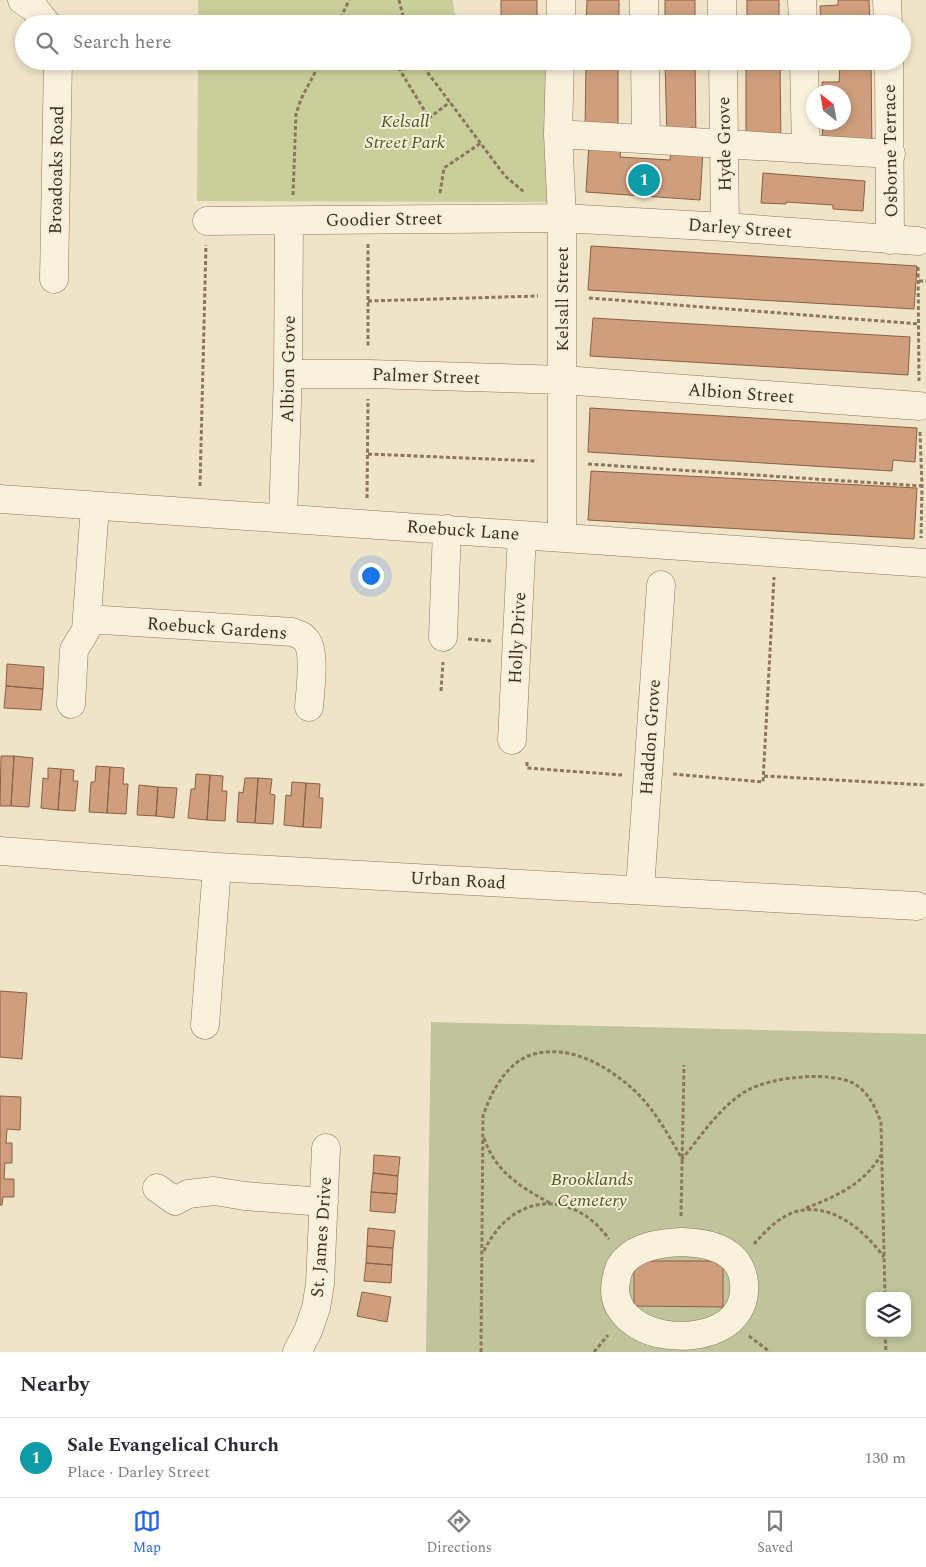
<!DOCTYPE html>
<html lang="en">
<head>
<meta charset="utf-8">
<style>
	:root { --surface:#fff; --page:#f7f7f7; --text:#2b2b33; --muted:#7c7c81; --line:#e1e1e2; --accent:#2563eb }
	body { margin:0; font-family:Spectral,serif; background:var(--page); color:var(--text) }
	.controls { position:absolute; right:15px; bottom:15px; display:grid; overflow:hidden; border-radius:10px; box-shadow:0 2px 8px #0003 }
	.controls button { width:45px; height:45px; display:grid; place-items:center; padding:0; border:0; border-bottom:1px solid var(--line); background:var(--surface); color:var(--text); font:25px sans-serif }
	.compass { position:absolute; left:806px; top:85px; width:45px; height:45px; border-radius:50%; background:var(--surface); box-shadow:0 2px 8px #0003; rotate:329deg }
	.you { position:absolute; left:370px; top:575px; width:18px; height:18px; margin:-12px; border:4px solid #fff; border-radius:50%; background:#1a73e8; box-shadow:0 0 0 8px #1a73e833 }
	.badge { display:grid; place-items:center; width:32px; height:32px; border-radius:50%; background:var(--accent); color:#fff; font-size:16px; font-weight:700 }
	.pin { position:absolute; translate:-50% -50%; border:2px solid #fff; box-shadow:0 1px 5px #0006 }
	.list { margin:0; padding:0; list-style:none }
	h2 { display:flex; justify-content:space-between; align-items:center; height:65px; margin:0; padding:0 20px; font-size:21px }
	h2 small { font-size:16px; font-weight:400; color:var(--muted) }
	.list li { display:grid; grid-template-columns:32px 1fr auto; gap:15px; align-items:center; box-sizing:border-box; height:80px; padding:0 20px; border-top:1px solid var(--line) }
	.list b { display:block; font-size:19px; white-space:nowrap }
	.list p { margin:0; font-size:16px; white-space:nowrap; color:var(--muted) }
	.list em { font-size:16px; font-style:normal; color:var(--muted) }
	.icon { flex:none; width:28px; height:28px; fill:none; stroke:currentColor; stroke-width:2; stroke-linecap:round; stroke-linejoin:round }
	.map { position:relative; flex:none; width:926px; height:1352px; overflow:hidden }
	.search { position:absolute; background:var(--surface); box-shadow:0 2px 8px #0003; left:15px; right:15px; top:15px; height:55px; display:flex; align-items:center; gap:12px; box-sizing:border-box; padding:0 18px; border-radius:28px; color:var(--muted); font-size:19px }
	.sheet { height:145px; background:var(--surface) }
	nav { display:flex; justify-content:space-around; align-items:center; box-sizing:border-box; height:70px; border-top:1px solid var(--line); background:var(--surface); font-size:14px; color:var(--muted) }
	nav a { display:grid; justify-items:center; gap:2px }
	nav .on { color:var(--accent) }
	.map>svg:first-child { display:block }
</style>
</head>
<body>
<div class="map">
<svg width="926" height="1352" viewBox="0 0 926 1352">
	<rect width="100%" height="100%" fill="#f0e4c8"/>
	<path fill="#c9cf9b" d="M198 0H453L456 24H198Z
		M198 61H546L551 202 197 201Z"/>
	<path fill="#bfc49a" fill-rule="evenodd" d="M431 1022 926 1034V1352H426ZM870 1296H907V1333H870Z"/>
	<path fill="#cf9f7d" stroke="#8d5f41" d="M501 0H537V24H501Z
		M587 0H619V24H586Z
		M665 0H695V24H665Z
		M747 0H779V24H747Z
		M838 0H869L870 24H821L820 6 838 5Z
		M586 61H618V135L585 132Z
		M665 61H695L696 141 667 138Z
		M746 61H780L781 146 746 142Z
		M822 61H871L872 152 822 144 823 122H844V92H822V82H839L840 66 822 67Z
		M589 143 621 145 620 157 670 160 671 150 703 152 700 200 586 192Z
		M763 173 865 181 863 211 833 209V205L786 202V204L761 203Z
		M591 246 917 266 914 309 588 290Z
		M593 318 910 337 908 375 590 356Z
		M590 408 917 428 915 462 893 460 892 471 588 452Z
		M591 471 917 488 914 539 588 520Z
		M7 664 44 667 43 689 6 686Z
		M6 686 43 689 41 710 4 708Z
		M1 756H14L11 806H0Z
		M14 756 33 758 29 807 11 806Z
		M96 766 110 767 107 813 89 812 91 782H95Z
		M110 767 124 768 123 784H128L126 814 107 813Z
		M48 768 61 769 58 810 41 808 43 778 48 779Z
		M61 769 74 770 73 781H78L75 811 58 810Z
		M196 774 210 775 207 820 188 818 191 789H195Z
		M210 775 223 776 222 791H227L225 821 207 820Z
		M245 778H258L255 823 237 822 239 792 243 793Z
		M258 778 272 779 270 794 275 795 273 824 255 823Z
		M292 782 306 783 303 827 284 825 286 795 291 796Z
		M306 783 320 784 319 798H323L321 828 303 827Z
		M139 785 158 787 156 816 137 815Z
		M158 787 177 788 174 818 156 816Z
		M0 991 27 993 22 1059 0 1057Z
		M0 1096 21 1097 20 1130 7 1129 6 1143H12V1163H5L4 1179H14V1197H3L2 1205H0Z
		M374 1155 400 1157 398 1176 373 1173Z
		M373 1173 398 1176 397 1194 371 1192Z
		M371 1192 397 1194 395 1213 370 1211Z
		M368 1228 395 1231 393 1248 367 1246Z
		M367 1246 393 1248 392 1265 366 1263Z
		M634 1261H723V1307L634 1306Z
		M366 1263 392 1265 391 1283 364 1281Z
		M362 1292 391 1297 387 1322 357 1316Z"/>
	<g fill="none" stroke-linecap="round" stroke-linejoin="round">
		<g stroke="#8d765c" stroke-width="29">
			<path id="minor" d="M22 0 34 8 47 24
				M644 0V24
				M722 0V24
				M802 0 803 24
				M887 0 888 24
				M561 24V0
				M560 61 558 134 562 218V537
				M645 61 646 139
				M723 61 725 227
				M804 61 806 149
				M889 61 890 240
				M558 134 891 154
				M207 221 562 218 725 227 918 241
				M54 279 58 61
				M288 374H369L563 380 919 406
				M0 499 926 563
				M283 517 288 374 289 221
				M87 619 292 632C298 634 302 635 306 640 316 652 310 691 309 707
				M443 637 447 529
				M71 704 74 650 86 630 95 506
				M512 740 522 535
				M0 851 217 867 917 906
				M640 889 661 585
				M205 1025 217 867
				M157 1188 175 1201 188 1194 214 1191 245 1196 324 1202
				M681 1242C697 1243 715 1244 728 1254 737 1260 743 1271 744 1283 748 1328 699 1341 662 1334 636 1329 610 1310 616 1281 617 1274 620 1265 625 1260 639 1246 661 1243 681 1242Z
				M297 1352 308 1331 316 1308 320 1284 326 1148"/>
		</g>
		<path stroke="#8d765c" stroke-width="3" stroke-dasharray="4 2.5" stroke-linecap="butt" d="M399 0 405 24
			M314 22 315 24
			M338 24 349 0
			M421 61 428 73 505 176 524 192
			M395 62 429 118 450 102
			M440 193 444 168 481 143
			M293 195 296 114 301 99 321 61
			M368 244V348
			M918 267 919 381
			M919 281H926
			M589 298 919 324
			M368 301 538 296
			M920 432 922 486 921 538
			M368 454 537 461
			M588 464 922 486
			M200 486 206 245
			M367 498 368 399
			M468 639 491 641
			M441 691 443 662
			M527 762V768L622 775
			M673 774 763 782 774 577
			M764 776 926 785
			M484 1138C495 1171 520 1187 550 1203
			M806 1208C837 1196 864 1184 881 1155
			M681 1216 684 1065
			M754 1244C767 1229 784 1212 804 1210 837 1206 866 1233 884 1257
			M484 1251C511 1194 571 1187 609 1239
			M885 1333 886 1352
			M749 1336 770 1352
			M481 1352 483 1116C491 1092 507 1061 534 1054 572 1044 611 1068 637 1093 656 1112 669 1136 682 1159 701 1136 721 1105 748 1090 772 1077 828 1071 853 1083 868 1091 876 1108 881 1123L885 1296
			M594 1352 608 1335"/>
		<use href="#minor" stroke="#faf1dc" stroke-width="28"/>
	</g>
	<g text-anchor="middle" stroke-width="4" stroke-linejoin="round" paint-order="stroke">
		<g font-size="18" font-style="italic" fill="#4d5a26" stroke="#f7eed8">
			<text x="405" y="127">Kelsall<tspan x="405" dy="21">Street Park</tspan></text>
			<text x="592" y="1185">Brooklands<tspan x="592" dy="21">Cemetery</tspan></text>
		</g>
		<g font-size="18" fill="#3d2e20" stroke="#f7eed8">
			<text transform="translate(724 144) rotate(-91)" y="6">Hyde Grove</text>
			<text transform="translate(890 151) rotate(-91)" y="6">Osborne Terrace</text>
			<text transform="translate(56 170) rotate(-89)" y="6">Broadoaks Road</text>
			<text transform="translate(384 219) rotate(-1)" y="6">Goodier Street</text>
			<text transform="translate(740 228) rotate(4)" y="6">Darley Street</text>
			<text transform="translate(562 299) rotate(-90)" y="6">Kelsall Street</text>
			<text transform="translate(288 369) rotate(-89)" y="6">Albion Grove</text>
			<text transform="translate(426 376) rotate(2)" y="6">Palmer Street</text>
			<text transform="translate(741 393) rotate(4)" y="6">Albion Street</text>
			<text transform="translate(463 530) rotate(4)" y="6">Roebuck Lane</text>
			<text transform="translate(217 628) rotate(4)" y="6">Roebuck Gardens</text>
			<text transform="translate(517 638) rotate(-87)" y="6">Holly Drive</text>
			<text transform="translate(650 737) rotate(-86)" y="6">Haddon Grove</text>
			<text transform="translate(458 880) rotate(3)" y="6">Urban Road</text>
			<text transform="translate(321 1237) rotate(-86)" y="6">St. James Drive</text>
		</g>
	</g>
</svg>
<div class="controls">
<button><svg class="icon" aria-label="layers" viewBox="0 0 24 24"><path d="M12 4l9 5-9 5-9-5zM3 14l9 5 9-5"/></svg></button>
</div>
<svg class="compass" viewBox="-18 -18 36 36"><path d="M0-13l5 13h-10z" fill="#e53935"/><path d="M0 13l5-13h-10z" fill="#7c7c81"/></svg>
<div class="you"></div>
<div class="pin badge" style="left:644px;top:180px;background:#0f9aa8">1</div>
<div class="search"><svg class="icon" aria-label="search" viewBox="0 0 24 24"><circle cx="10" cy="10" r="6"/><path d="M15 15l6 6"/></svg>Search here</div>
</div>
<section class="sheet">
<h2>Nearby<small></small></h2>
<ul class="list">
<li><span class="badge" style="background:#0f9aa8">1</span><div><b>Sale Evangelical Church</b><p>Place · Darley Street</p></div><em>130 m</em></li>
</ul>
</section>
<nav>
<a class="on"><svg class="icon" aria-label="map" viewBox="0 0 24 24"><path d="M3 6l6-2 6 2 6-2v14l-6 2-6-2-6 2zM9 4v14M15 6v14"/></svg>Map</a>
<a><svg class="icon" aria-label="directions" viewBox="0 0 24 24"><path d="M12 3l9 9-9 9-9-9zM9 14v-3h6M13 9l2 2-2 2"/></svg>Directions</a>
<a><svg class="icon" aria-label="saved" viewBox="0 0 24 24"><path d="M7 4h10v16l-5-4-5 4z"/></svg>Saved</a>
</nav>
</body>
</html>
